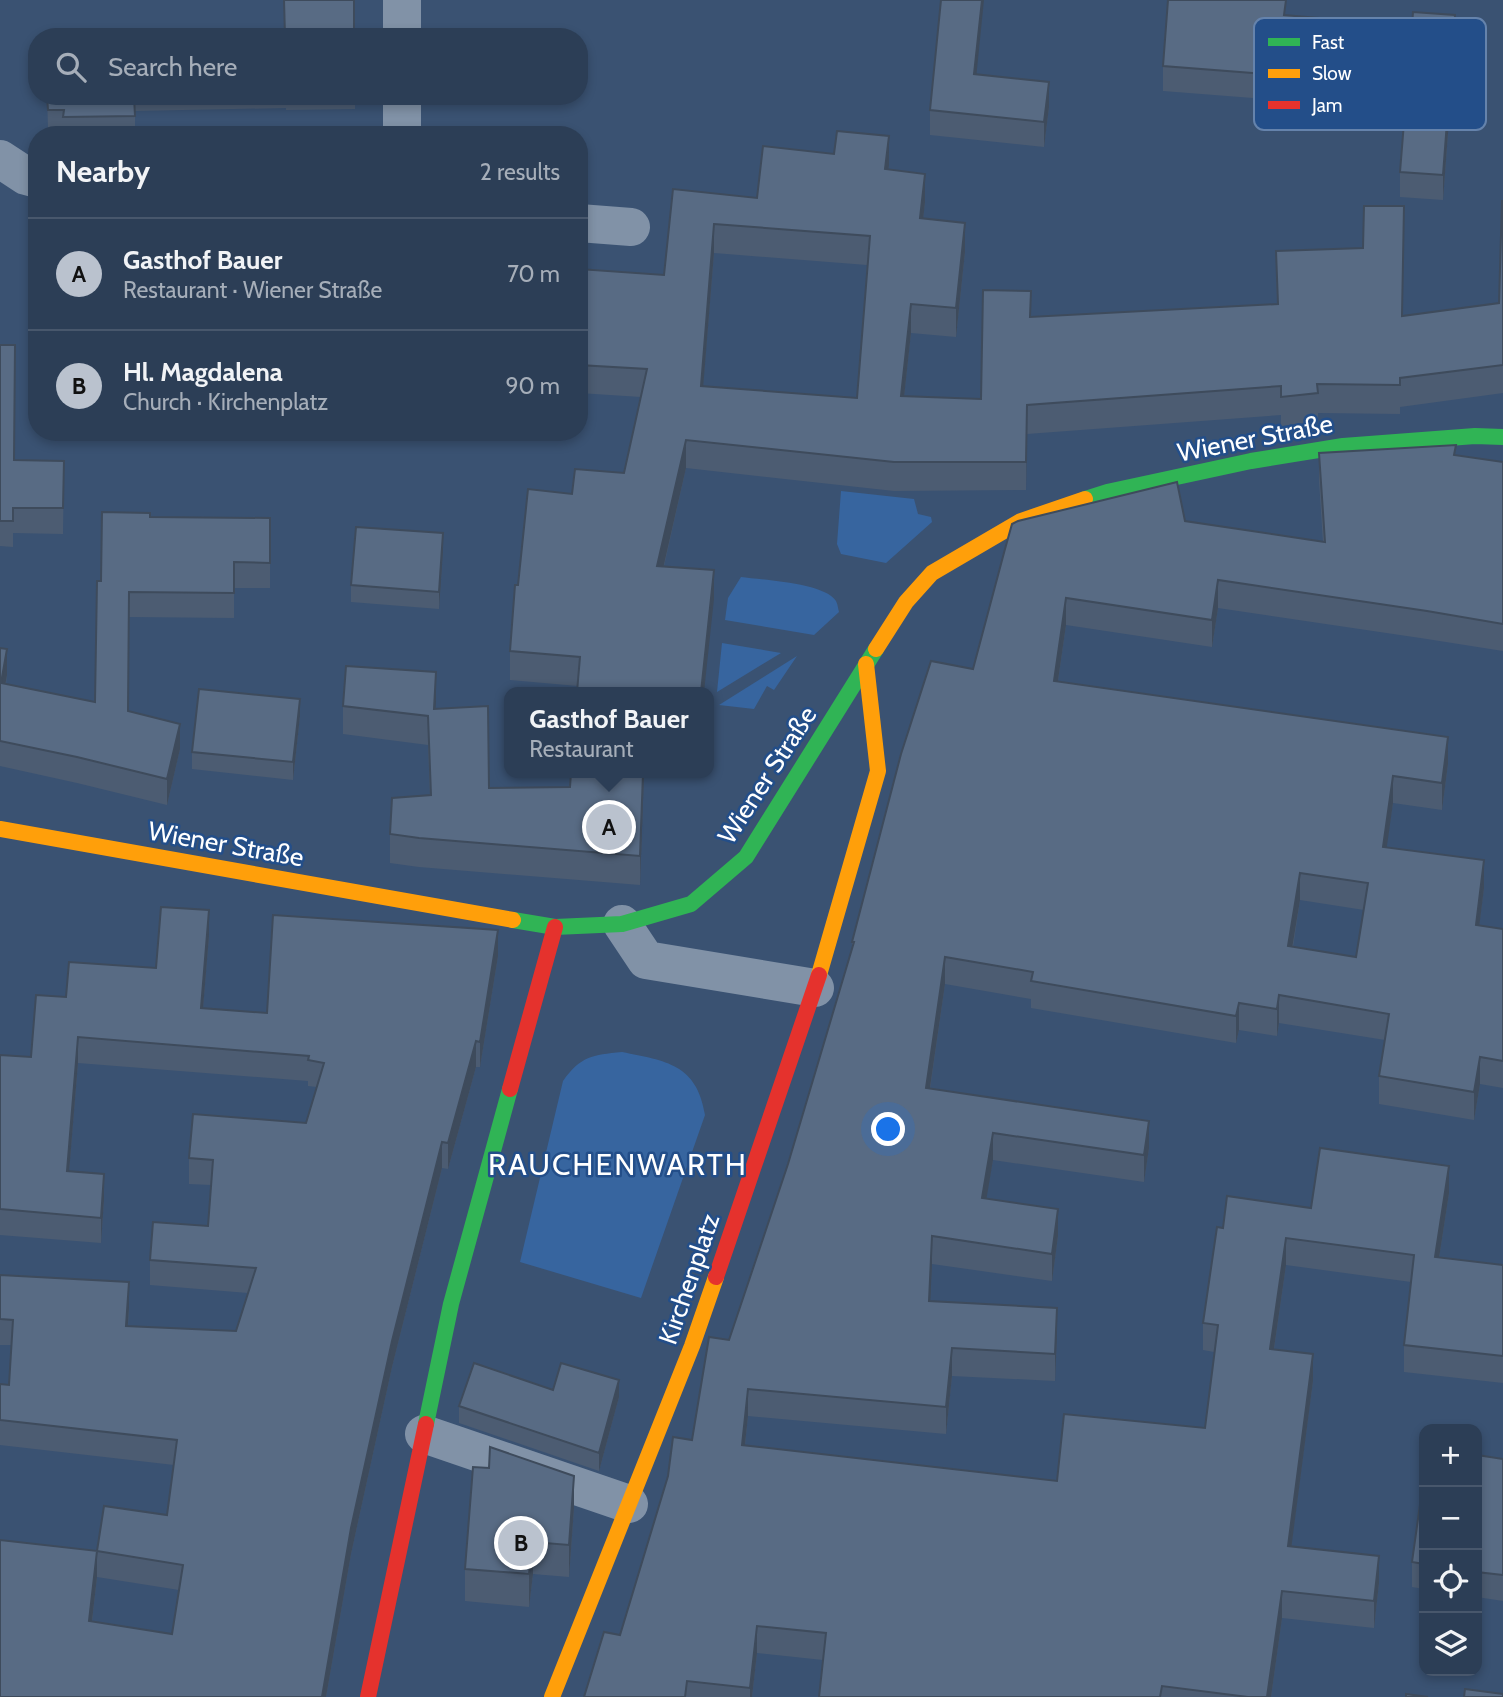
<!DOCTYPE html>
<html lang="en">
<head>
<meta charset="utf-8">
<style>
	:root { --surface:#2c3e56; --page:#34455c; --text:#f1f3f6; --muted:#a6aeb9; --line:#48576c; --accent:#bac2ce }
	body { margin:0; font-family:Cabin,sans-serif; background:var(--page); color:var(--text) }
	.controls { position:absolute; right:21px; bottom:21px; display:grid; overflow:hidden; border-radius:14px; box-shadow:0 4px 10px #0003 }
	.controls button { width:63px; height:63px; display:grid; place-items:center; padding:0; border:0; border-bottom:2px solid var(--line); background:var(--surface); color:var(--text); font:35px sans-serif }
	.you { position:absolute; left:889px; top:1130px; width:24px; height:24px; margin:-18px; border:5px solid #fff; border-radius:50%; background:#1a73e8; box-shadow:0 0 0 10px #1a73e833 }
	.badge { display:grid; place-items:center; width:46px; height:46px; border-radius:50%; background:var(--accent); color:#111; font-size:23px; font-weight:700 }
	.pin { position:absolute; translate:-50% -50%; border:4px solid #fff; box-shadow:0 2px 7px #0006 }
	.popup { position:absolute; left:504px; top:687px; width:210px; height:91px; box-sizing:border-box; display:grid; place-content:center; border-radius:14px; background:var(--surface); filter:drop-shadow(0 2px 5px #0005); font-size:23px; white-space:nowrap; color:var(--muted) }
	.popup b { font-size:26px; color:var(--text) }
	.popup::after { content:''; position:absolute; left:50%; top:100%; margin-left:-14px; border:14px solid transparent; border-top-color:var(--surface) }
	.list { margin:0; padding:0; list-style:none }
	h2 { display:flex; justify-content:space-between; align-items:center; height:91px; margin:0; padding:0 28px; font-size:30px }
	h2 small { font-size:23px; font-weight:400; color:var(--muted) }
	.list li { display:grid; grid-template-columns:46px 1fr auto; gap:21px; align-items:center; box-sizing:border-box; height:112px; padding:0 28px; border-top:2px solid var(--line) }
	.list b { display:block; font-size:26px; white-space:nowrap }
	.list p { margin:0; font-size:23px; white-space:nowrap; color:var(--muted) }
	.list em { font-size:23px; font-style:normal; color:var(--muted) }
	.icon { flex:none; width:38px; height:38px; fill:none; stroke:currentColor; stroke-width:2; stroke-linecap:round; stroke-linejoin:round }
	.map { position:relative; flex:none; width:1503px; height:1697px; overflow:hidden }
	.search { position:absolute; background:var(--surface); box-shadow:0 4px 10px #0003; left:28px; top:28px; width:560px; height:77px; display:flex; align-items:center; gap:18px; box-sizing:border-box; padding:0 24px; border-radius:28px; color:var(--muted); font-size:26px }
	.panel { position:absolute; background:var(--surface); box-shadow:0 4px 10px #0003; left:28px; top:126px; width:560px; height:315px; border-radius:28px }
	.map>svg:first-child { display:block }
</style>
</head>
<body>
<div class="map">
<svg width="1503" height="1697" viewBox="0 0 1503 1697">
	<rect width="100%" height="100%" fill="#3a5272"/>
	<path fill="#37659f" d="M841 491 914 499 918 514 931 517 932 522 886 563 841 554 837 544Z
		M741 577C762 580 825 583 836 601 838 605 838 609 839 612L814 635 725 620 728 598Z
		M722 643 781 653 717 692Z
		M797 656 774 690 767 686 754 709 719 705Z
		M622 1052C666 1061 697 1064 705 1115L641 1298 520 1262 563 1081C581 1056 592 1055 622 1052Z"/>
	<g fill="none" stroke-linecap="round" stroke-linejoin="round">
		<path stroke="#8192a7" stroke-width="38" d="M402 37V0
			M402 135V96
			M0 159 26 176 37 179
			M579 223 631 227
			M622 924 646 960 815 988
			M424 1434 629 1504"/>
		<path stroke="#30b455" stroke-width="16" d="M1085 499 1107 492 1251 461 1343 446 1475 436 1503 437
			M513 920 555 927 622 924 691 904 746 857 876 649
			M426 1424 451 1304 510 1089"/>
		<path stroke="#ff9f0a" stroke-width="16" d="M876 649 906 602 932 573 1021 521 1085 499
			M0 829 513 920
			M819 975 878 771 866 664
			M552 1697 692 1346 716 1277"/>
		<path stroke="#e5322d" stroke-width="16" d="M510 1089 555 927
			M716 1277 819 975
			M368 1697 426 1424"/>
	</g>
	<path fill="#4c5c72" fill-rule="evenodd" d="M1286 15 1455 40 1443 200 1400 197V172L1405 110 1163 91V66Z
		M976 74 1049 107 1044 147 930 135V110Z
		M47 96H355V109L286 110V108L135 111V133L63 134V127L48 128Z
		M889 165 888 170 925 202 923 218 965 252 956 337 911 333 904 396 981 399 1031 317 1277 304 1276 251 1363 248 1404 235 1402 316 1499 303 1503 201V393L1400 407V414L1318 413V422L1281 426V415L1027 434 1026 490 894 491 686 468 664 566 714 599 578 686 510 680V651L518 585 572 494 624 473 641 397 579 393V269L664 275 673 189 757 198ZM714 253 867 265 857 398 703 386Z
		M0 345 14 460 64 461 63 534 13 533V547L0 546Z
		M1319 453 1456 455 1503 462V651L1427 639 1218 608 1212 647 1066 625 1058 681 1448 764 1442 810 1393 803 1386 848 1484 888 1479 926 1503 929V1088L1480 1084 1474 1120 1379 1104V1076L1385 1040 1279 1023 1277 1036 1239 1030 1236 1043 1031 1008V999L945 984 930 1089 1149 1148 1144 1182 993 1160 986 1198 1058 1236 1052 1281 932 1264 930 1301 1057 1335 1055 1381 952 1376 946 1434 748 1416 745 1445 1057 1481 1205 1428 1214 1352 1203 1350V1323L1223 1228 1311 1208 1449 1193 1439 1258 1503 1265V1383L1404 1372V1345L1411 1282 1286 1265 1274 1349 1313 1381 1291 1547 1379 1583 1374 1628 1282 1618 1271 1697H819L823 1660 757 1653 752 1697H584L620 1635 692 1440 729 1340 788 1164 852 948V942L973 669 1005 549 1185 521 1323 542 1319 480ZM1300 900 1364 910 1356 957 1293 947Z
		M150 517 270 518V588H234V618L129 617V711L180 749 167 805 77 783 0 766V648L7 675 6 684 95 702 101 581Z
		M443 550 439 609 351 602V585Z
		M343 706 435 708 489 788 570 787 571 773H644L640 885 419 867 390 863V834L430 795 428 745 343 734Z
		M300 716 293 780 192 769V752Z
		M209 936 203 1008 267 1013 498 956 480 1067H476L448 1169 442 1168 392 1367 351 1554 326 1697H0L97 1551 167 1515 174 1465 0 1445V1384L9 1385 11 1345H0V1275L129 1308 128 1326 236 1331 248 1293 150 1285V1260L208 1226 211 1185 189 1184V1158L306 1123 317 1087 308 1086V1081L78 1063 69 1171 104 1200 101 1243 0 1235V1055L31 1057 66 997 156 968ZM97 1577 179 1590 172 1634 92 1622Z
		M553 1390 619 1397 599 1471 459 1423V1406Z
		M1477 1455 1503 1459V1601L1477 1597Z
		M1424 1476V1589L1412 1587V1562Z
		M574 1508 569 1577 533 1574 529 1607 465 1601V1569Z"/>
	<path fill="#3e4b5c" d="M982 0H984L974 99V74Z
		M1455 15V40L1443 200V175Z
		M1049 82V107L1044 147V122Z
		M889 136V165L885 198V169Z
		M925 174V202L920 247V218Z
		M965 223V252L956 337V308Z
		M714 224V253L701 414V386Z
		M911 304V333L901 425V396Z
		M1027 405V434L1026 490V462Z
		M686 440V468L657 595V566Z
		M443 533V550L439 609V592Z
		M714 570V599L704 692H701Z
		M1218 580V608L1212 647V620Z
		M1066 598V625L1054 708V681Z
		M7 649V675L1 708V683Z
		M436 672V701L434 737V709Z
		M300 699V716L293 780V762Z
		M180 724V749L167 805V779Z
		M1448 737V764L1442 810V783Z
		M643 773H644L640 885V856Z
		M1393 776V803L1383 874V847Z
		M1484 860V888L1476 952V925Z
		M1300 873V900L1288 973V946Z
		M209 910V936L201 1033V1008Z
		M498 930V956L480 1067V1042Z
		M945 957V984L926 1115V1088Z
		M1279 995V1023L1277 1036V1009Z
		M1239 1003V1030L1236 1043V1016Z
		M78 1037V1063L67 1197V1171Z
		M476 1041V1067L448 1169V1143Z
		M1480 1057V1084L1474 1120V1092Z
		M1149 1121V1148L1144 1182V1155Z
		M993 1133V1160L982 1225V1198Z
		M442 1142V1168L392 1367 351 1554 326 1697H322L351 1528 392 1341Z
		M1449 1166V1193L1435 1284V1257Z
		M104 1174V1200L101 1243V1218Z
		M1058 1209V1236L1052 1281V1254Z
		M932 1236V1264L929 1328V1301Z
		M1286 1238V1265L1270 1376V1349Z
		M129 1282V1308L126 1351V1326Z
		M1057 1308V1335L1055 1381V1354Z
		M952 1348V1376L946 1434V1407Z
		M1313 1354V1381L1288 1573V1546Z
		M619 1380V1397L599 1471V1453Z
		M748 1389V1416L742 1472V1445Z
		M574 1476V1508L569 1577V1545Z
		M533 1542V1574L529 1607V1574Z
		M97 1551V1577L89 1647V1621Z
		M1379 1556V1583L1374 1628V1601Z
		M1282 1591V1618L1271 1697H1267Z
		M757 1626V1653L752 1697H750V1688Z"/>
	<path fill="#586b84" stroke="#3e4b5c" stroke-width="2" fill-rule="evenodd" d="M284 0H354V37H248L285 36Z
		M941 0H982L974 74 1049 82 1044 122 930 110Z
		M1168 0H1286L1284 15 1412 26 1413 12 1455 15 1443 175 1400 172 1407 85 1163 66Z
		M47 96H134L135 116 63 117 64 110H48Z
		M837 131 889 136 885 169 925 174 920 218 965 223 956 308 911 304 901 396 981 399 983 290 1031 291 1030 317 1278 304 1276 251 1363 248 1364 206H1404L1402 316 1499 303 1502 201H1503V365L1400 378V385L1317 384 1318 393 1281 397V386L1027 405 1026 462H894L686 440 657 566 714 570 701 692H577L580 657 510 651 515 585H518L528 489 572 494 575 469 624 473 647 369 579 365V269L664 275 673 189 757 198 763 146 834 154ZM714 224 870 236 857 398 701 386Z
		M0 345H15L14 460 64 461 63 508H13V521H0Z
		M1456 445 1454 455 1503 462V624L1427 611 1218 580 1212 620 1066 598 1054 681 1448 737 1442 783 1393 776 1383 847 1484 860 1476 925 1503 929V1061L1480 1057 1474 1092 1379 1076 1389 1014 1279 995 1277 1009 1239 1003 1236 1016 1031 981 1033 972 945 957 926 1088 1149 1121 1144 1155 993 1133 982 1198 1058 1209 1052 1254 932 1236 929 1301 1057 1308 1055 1354 952 1348 946 1407 748 1389 742 1445 1057 1481 1064 1414 1205 1428 1218 1325 1203 1323 1217 1227 1223 1228 1227 1196 1311 1208 1320 1148 1449 1166 1435 1257 1503 1265V1356L1404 1345 1414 1255 1286 1238 1270 1349 1313 1354 1288 1546 1379 1556 1374 1601 1282 1591 1267 1697H1248L1162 1686 1160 1697H819L826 1633 757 1626 750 1688 687 1681 685 1697H584L604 1632 620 1635 668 1476 673 1437 692 1440 709 1337 729 1340 788 1164 854 942H852L901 754 931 661 973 669 1005 549 1012 524 1018 521 1177 482 1185 521 1325 542 1319 453ZM1300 873 1368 883 1356 957 1288 946Z
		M102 512 150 513V517L270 518V563L234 562V593L129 592 128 711 180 724 167 779 77 757 0 741V648L7 649 1 683 95 702 97 581H101Z
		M356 527 443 533 439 592 351 585Z
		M346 666 436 672 434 709 488 706 489 788 570 787 571 773H643L640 856 419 838 390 834 392 798 431 795 428 716 343 706Z
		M199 689 300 699 293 762 192 752Z
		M161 907 209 910 201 1008 267 1013 273 915 498 930 480 1042 476 1041 448 1143 442 1142 392 1341 351 1528 322 1697H0V1540L97 1551 104 1506 167 1515 177 1440 0 1420V1384L9 1385 13 1320 0 1319V1275L129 1282 126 1326 236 1331 256 1268 150 1260 153 1222 208 1226 213 1160 189 1158 193 1114 306 1123 324 1063 308 1060 309 1056 78 1037 67 1171 104 1174 101 1218 0 1209V1055L31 1057 36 995 66 997 69 962 156 968ZM97 1551 183 1565 172 1634 89 1621Z
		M474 1363 553 1390 561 1363 619 1380 599 1453 459 1406Z
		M490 1447 574 1476 569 1545 533 1542 529 1574 465 1569 473 1467 489 1468Z
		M1477 1455 1503 1459V1575L1477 1572Z
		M1424 1476V1564L1412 1562Z
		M1465 1689 1503 1694V1697H1464Z
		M1406 1694 1428 1697H1406Z"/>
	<g text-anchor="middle" stroke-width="5" stroke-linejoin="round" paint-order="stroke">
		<g font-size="26" fill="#fff" stroke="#234e89">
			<text transform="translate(1255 438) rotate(-11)" y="9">Wiener Straße</text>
			<text transform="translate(767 775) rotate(-57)" y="9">Wiener Straße</text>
			<text transform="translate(226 844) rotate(10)" y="9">Wiener Straße</text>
			<text transform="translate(689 1279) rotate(-71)" y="9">Kirchenplatz</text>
		</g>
		<g font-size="30" letter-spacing="2" fill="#fff" stroke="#234e89">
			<text x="618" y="1175">RAUCHENWARTH</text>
		</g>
	</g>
	<rect x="1254" y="18" width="232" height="112" rx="10" fill="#234e89" stroke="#6583ac" stroke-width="2"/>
	<rect x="1268" y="38" width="32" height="8" fill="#30b455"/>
	<rect x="1268" y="69" width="32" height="9" fill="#ff9f0a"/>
	<rect x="1268" y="101" width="32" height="8" fill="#e5322d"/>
	<g font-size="19" fill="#fff">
		<text x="1312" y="49">Fast</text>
		<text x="1312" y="80">Slow</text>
		<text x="1312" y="112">Jam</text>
	</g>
</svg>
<div class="controls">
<button>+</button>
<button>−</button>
<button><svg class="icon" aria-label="locate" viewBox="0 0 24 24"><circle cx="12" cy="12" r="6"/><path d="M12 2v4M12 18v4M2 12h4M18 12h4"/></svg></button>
<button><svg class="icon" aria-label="layers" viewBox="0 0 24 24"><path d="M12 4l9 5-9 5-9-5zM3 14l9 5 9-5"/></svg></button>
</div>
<div class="you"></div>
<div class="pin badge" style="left:609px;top:827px">A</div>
<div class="popup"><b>Gasthof Bauer</b>Restaurant</div>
<div class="pin badge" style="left:521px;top:1543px">B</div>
<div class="search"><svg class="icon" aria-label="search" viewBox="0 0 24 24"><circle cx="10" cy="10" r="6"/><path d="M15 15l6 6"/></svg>Search here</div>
<section class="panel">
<h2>Nearby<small>2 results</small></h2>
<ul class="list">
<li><span class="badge">A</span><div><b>Gasthof Bauer</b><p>Restaurant · Wiener Straße</p></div><em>70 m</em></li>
<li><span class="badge">B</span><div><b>Hl. Magdalena</b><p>Church · Kirchenplatz</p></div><em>90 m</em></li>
</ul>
</section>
</div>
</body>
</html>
